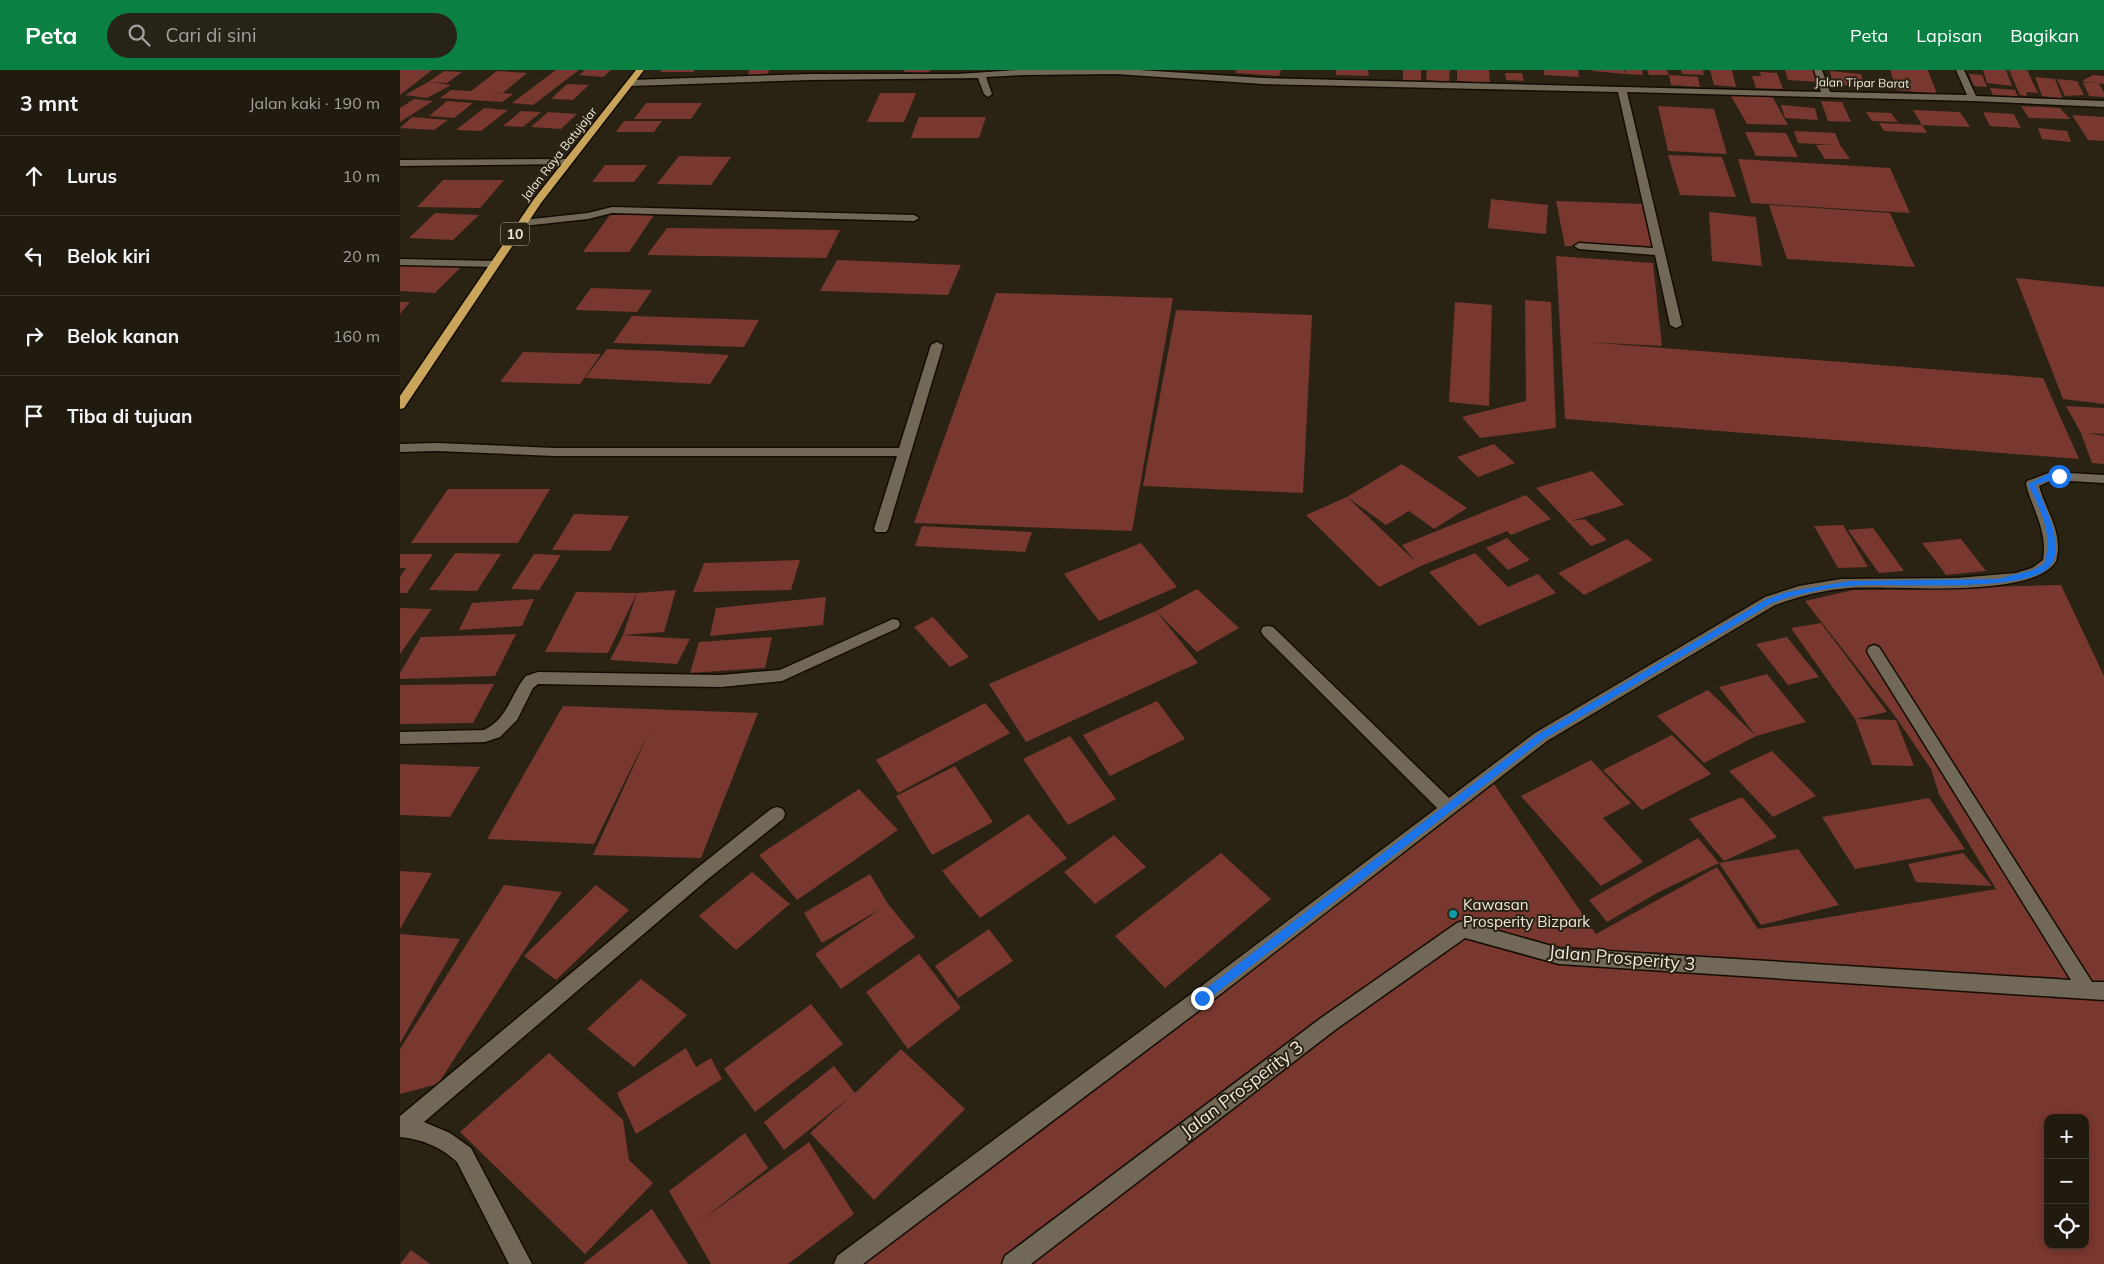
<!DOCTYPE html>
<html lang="id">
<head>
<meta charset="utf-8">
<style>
	:root { --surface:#201a0f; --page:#282318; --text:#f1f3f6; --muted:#a2a19e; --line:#3d382f; --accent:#0b8043 }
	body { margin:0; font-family:Mulish,sans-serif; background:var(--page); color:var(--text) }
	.controls { position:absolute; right:15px; bottom:15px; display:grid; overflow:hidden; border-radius:10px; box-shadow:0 2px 8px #0003 }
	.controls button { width:45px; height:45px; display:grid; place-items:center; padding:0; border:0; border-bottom:1px solid var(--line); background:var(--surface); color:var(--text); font:25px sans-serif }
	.stop { position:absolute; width:15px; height:15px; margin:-11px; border:4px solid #1a73e8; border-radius:50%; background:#fff }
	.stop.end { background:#1a73e8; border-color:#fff; box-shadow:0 1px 5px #0008 }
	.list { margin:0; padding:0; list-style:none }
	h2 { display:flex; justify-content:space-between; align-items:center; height:65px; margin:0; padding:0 20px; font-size:21px }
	h2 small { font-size:16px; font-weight:400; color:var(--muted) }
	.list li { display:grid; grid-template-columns:32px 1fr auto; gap:15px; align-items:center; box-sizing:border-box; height:80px; padding:0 20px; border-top:1px solid var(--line) }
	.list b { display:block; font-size:19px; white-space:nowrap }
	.list em { font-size:16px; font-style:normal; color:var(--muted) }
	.icon { flex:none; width:28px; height:28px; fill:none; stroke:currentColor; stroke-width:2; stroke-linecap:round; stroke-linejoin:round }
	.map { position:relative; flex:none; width:1704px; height:1194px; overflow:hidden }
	header { display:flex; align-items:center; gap:30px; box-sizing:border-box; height:70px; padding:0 25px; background:var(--accent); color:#fff }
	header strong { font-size:24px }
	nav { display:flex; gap:28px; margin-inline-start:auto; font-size:18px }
	.search { width:350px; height:45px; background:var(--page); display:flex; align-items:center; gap:12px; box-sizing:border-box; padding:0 18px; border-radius:28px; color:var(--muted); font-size:19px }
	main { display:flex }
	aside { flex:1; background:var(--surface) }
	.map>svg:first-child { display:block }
</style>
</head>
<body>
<header>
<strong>Peta</strong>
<div class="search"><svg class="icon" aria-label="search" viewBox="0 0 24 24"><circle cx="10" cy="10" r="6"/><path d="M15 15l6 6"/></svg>Cari di sini</div>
<nav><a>Peta</a><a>Lapisan</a><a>Bagikan</a></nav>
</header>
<main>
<aside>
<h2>3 mnt<small>Jalan kaki · 190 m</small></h2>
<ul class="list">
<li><svg class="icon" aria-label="ahead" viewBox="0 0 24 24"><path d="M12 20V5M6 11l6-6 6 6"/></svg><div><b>Lurus</b></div><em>10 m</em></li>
<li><svg class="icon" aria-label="left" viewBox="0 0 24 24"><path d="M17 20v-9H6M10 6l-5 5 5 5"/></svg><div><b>Belok kiri</b></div><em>20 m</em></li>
<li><svg class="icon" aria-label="right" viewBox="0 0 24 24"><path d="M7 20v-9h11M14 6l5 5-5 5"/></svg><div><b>Belok kanan</b></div><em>160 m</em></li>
<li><svg class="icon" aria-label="arrive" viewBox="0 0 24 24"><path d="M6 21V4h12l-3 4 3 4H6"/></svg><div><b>Tiba di tujuan</b></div></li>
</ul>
</aside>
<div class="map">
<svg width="1704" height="1194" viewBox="0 0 1704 1194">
	<rect width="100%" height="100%" fill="#2a2314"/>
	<path fill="#78372f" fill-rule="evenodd" d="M0 0H32L0 25Z
		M156 0H179L133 35 112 33Z
		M185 0H211L203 7 179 5Z
		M262 0H294V2H260Z
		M349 0H369L368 4 348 6Z
		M504 0H530L529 3 503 2Z
		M836 0H881L879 6 835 3Z
		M936 0H968L969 6 936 5Z
		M1003 0H1021V11L1003 10Z
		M1027 0H1050L1049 12 1026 10Z
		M1057 0H1089L1090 13 1057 11Z
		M1144 0H1178L1179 7 1144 5Z
		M1192 0H1224L1225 4V0H1242L1243 5 1225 4 1192 1Z
		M1247 0H1267L1269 5 1298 7 1300 17 1271 15 1269 5H1249Z
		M1281 0H1303L1304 5 1282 4Z
		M1310 0H1332L1336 17 1314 15Z
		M1385 0H1414L1418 12 1388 10Z
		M1490 0H1528L1537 24 1497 20Z
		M1583 0H1606L1612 16 1587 13Z
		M1609 0H1627L1638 23 1626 22 1627 26 1620 25Z
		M44 1 62 2 47 13 31 12 51 15 27 28 5 25 30 11Z
		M97 1 127 3 103 23 87 22 113 24 102 32 40 28 51 20 71 21Z
		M1430 1 1461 4 1465 17 1433 14Z
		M1360 2 1377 3 1383 19 1356 18 1352 6H1361Z
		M1105 3H1122L1124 11 1106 10Z
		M1569 4 1582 5 1587 17 1574 16Z
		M1693 5 1704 6V14L1699 13 1704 23V27L1689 26 1683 12 1695 13 1682 11Z
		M1635 7 1655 9 1663 29 1642 26Z
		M1657 9 1677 11 1684 25 1665 26Z
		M167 14 189 15 173 30 151 29Z
		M1590 18 1615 20 1618 27 1593 25Z
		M480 23H516L504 52H467Z
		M1331 26H1372L1388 55 1347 54Z
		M14 29 33 31 0 52V38Z
		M47 31 73 33 54 48 29 46Z
		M1421 31 1442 32 1451 52 1428 51Z
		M246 33H302L291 49H234Z
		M1381 35 1415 38 1418 50 1385 48Z
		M1258 36 1314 39 1327 84 1268 81Z
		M1621 36 1660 38 1670 49 1629 48Z
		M84 38 108 40 81 61 56 60Z
		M1513 40 1560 42 1570 57 1522 55Z
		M121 41 141 42 123 57 103 56Z
		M148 42 177 44 161 59 131 57Z
		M1466 42 1491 43 1498 52 1472 51Z
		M1583 42 1614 44 1621 58 1590 56Z
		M1672 45 1704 47V71L1688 70Z
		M12 47 48 50 34 60 0 58Z
		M519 47H586L579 68H511Z
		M224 51H262L254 62H216Z
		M1479 53 1522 55 1527 63 1484 61Z
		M1638 58 1667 61 1671 72 1642 69Z
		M1394 61 1435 63 1440 75 1450 89H1425L1416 75H1434L1398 73Z
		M1345 62 1386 63 1398 87 1356 86Z
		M1268 85 1322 87 1336 127 1280 125Z
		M279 86 331 87 311 115 257 114Z
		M1338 89 1490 98 1510 143 1351 133Z
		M205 95H247L234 112H192Z
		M43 110H104L80 138 17 137Z
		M1091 129 1148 135 1146 164 1088 158Z
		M1156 131 1243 134 1256 179 1165 176Z
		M1369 135 1490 143 1515 197 1387 189Z
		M1309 142 1356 147 1362 196 1312 191Z
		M35 143 79 145 53 170 9 168Z
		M210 145H254L229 182H183Z
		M267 158 440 160 426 188 247 185Z
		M1156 186 1253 193 1262 276 1187 272 1643 308 1679 389 1165 349Z
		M437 190 561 195 548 225 420 221Z
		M2 194 61 197 35 223 0 221V196Z
		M1616 208 1704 217V334L1663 329Z
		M191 218 252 220 237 242 175 240Z
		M596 223 773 228 732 461 514 453Z
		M1125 230 1151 232 1156 358 1080 368 1062 347 1126 331Z
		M0 232H10L0 244Z
		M1055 232 1092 235 1089 336 1049 332Z
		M776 240 912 245 903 423 743 416Z
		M232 246 359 250 344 277 213 273Z
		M207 279 262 281 329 285 310 314 185 308Z
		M123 282 201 284 180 314 100 312Z
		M1666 336 1704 338V364L1686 363 1704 366V394L1692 393 1681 363Z
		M1094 374 1115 393 1078 407 1057 387Z
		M1002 394 1042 421 1067 438 1034 459 1009 441 986 455 947 427Z
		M1192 401 1224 435 1171 451 1185 449 1207 470 1191 476 1136 418Z
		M48 419H150L118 473H11Z
		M1126 425 1151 449 1111 465 1107 461 1021 496 979 517 906 445 947 427 1015 491 1002 475Z
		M174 444 229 446 210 481 152 480Z
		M1443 455 1468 497 1438 498 1414 456Z
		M522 456 632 462 625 482 515 476Z
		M1473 458 1504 501 1479 503 1448 460Z
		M1107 468 1130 490 1108 500 1086 478Z
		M1227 469 1253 490 1184 525 1158 503Z
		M1561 469 1586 501 1546 505 1522 473Z
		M741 473 777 517 699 551 664 504Z
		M55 483 101 484 77 521 29 520Z
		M1075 483 1108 517 1138 504 1156 523 1079 556 1029 502Z
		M0 484H33L7 523H0V507L6 498H0Z
		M134 484 161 485 139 520 111 519Z
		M400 490 391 520 293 522 304 493Z
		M1661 515 1704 606V1194H462L734 990 1094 714 1196 864 1317 797 1358 859 1596 819 1539 724 1531 699 1495 646 1405 531 1453 520ZM1648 1048H1685V1175H1648Z
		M797 519 839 558 797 582 757 542 798 593 626 672 589 614 756 541Z
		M276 520 264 562 223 565 290 569 277 594 210 590 223 565 237 523Z
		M176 522 237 523 208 583 145 582Z
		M426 527 423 555 310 566 316 538Z
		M134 529 122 556 59 560 72 533Z
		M0 538 32 539 0 584Z
		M533 547 569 587 550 597 514 557Z
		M1421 553 1452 594 1487 642 1455 649 1391 558Z
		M116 564 95 606 0 609V603L21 567Z
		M372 567 365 598 290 603 299 572Z
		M1387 567 1419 607 1388 615 1356 574Z
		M1367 604 1406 652 1356 666 1304 693 1257 646 1308 620 1356 666 1319 617Z
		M94 614 73 653 0 654V615Z
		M757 631 785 669 710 706 683 665Z
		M585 633 610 663 498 723 476 690Z
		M163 636 358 643 301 788 193 785 250 660 194 774 87 769Z
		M1455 649 1496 650 1514 696 1472 695Z
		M1272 665 1311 704 1242 740 1203 700Z
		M670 666 716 729 668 755 623 689Z
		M1372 681 1416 726 1373 747 1329 701Z
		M1191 690 1231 733 1203 748 1243 792 1201 816 1121 726Z
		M0 694 26 695 80 697 50 747 0 745Z
		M555 696 593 752 532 785 496 726Z
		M459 719 498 760 397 830 359 785Z
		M1342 727 1377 767 1324 791 1289 749Z
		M1529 728 1565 779 1455 799 1422 747Z
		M628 744 667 788 580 848 542 801Z
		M714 765 746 797 695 834 664 802Z
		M1298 768 1319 793 1257 823 1207 852 1189 830Z
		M1398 779 1439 835 1361 855 1319 793Z
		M821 783 871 829 765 918 715 866Z
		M1563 783 1592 816 1516 812 1508 794Z
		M0 801 32 803 0 859Z
		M352 802 390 834 336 880 299 846Z
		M470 804 488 834 515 867 441 919 415 884 482 838 422 873 404 843Z
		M104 815 162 822 38 1014 0 1024V979Z
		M196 815 229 840 156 910 124 886Z
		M589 859 613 891 558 928 535 896Z
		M0 864 60 869 0 973Z
		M519 884 561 938 508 979 466 922Z
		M241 909 287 945 234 997 187 959Z
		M411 934 443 974 355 1042 324 999Z
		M286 978 296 997 311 988 322 1009 236 1064 217 1023Z
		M501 979 565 1039 474 1130 410 1063 450 1027 384 1080 364 1052 434 996 455 1023Z
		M149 983 223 1050 229 1090 253 1113 185 1184 60 1062Z
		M345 1063 368 1098 302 1150 409 1072 454 1144 388 1194H311L269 1121Z
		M252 1139 288 1194H183Z
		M11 1180 30 1194H0Z"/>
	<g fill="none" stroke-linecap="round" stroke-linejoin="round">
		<g stroke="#130c01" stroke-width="3">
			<path id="minor" d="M617 0H739L863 8 1421 22 1414 0H1422L1430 22 1567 25 1556 0H1564L1576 26 1704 31V37L1573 31 1227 22 1282 255 1276 258 1270 255 1255 185 1179 179 1174 176 1179 173 1253 178 1218 22 863 14 716 4 624 5 586 7 592 24 588 27 584 24 578 8 410 10 231 16 227 13 231 10 410 4H558Z
				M168 89 171 90V94L0 96V90Z
				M212 137 514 145 519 148 514 151 212 143 188 149 123 156 118 153 123 150 188 143Z
				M0 189 95 191 100 194 95 197 0 195Z
				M537 272 543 275 488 459 486 462H476L474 459 497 386H154L37 381 0 382V374L37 373 154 378H499L531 275Z
				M1651 402 1704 405V413L1652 410 1639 416C1646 442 1664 463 1656 491 1633 530 1492 515 1449 518 1424 520 1399 526 1375 535L1147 671 809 933 463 1194H434L437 1186 795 921 1037 738 863 565 861 561 863 557 868 556 873 557 1049 728 1135 663 1365 527 1399 516 1441 509 1557 508 1616 503 1632 498 1643 490C1648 461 1633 441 1626 414L1627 411Z
				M493 549 498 550 500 554 498 558 382 611 321 617 138 614 133 618 117 650 100 667 85 672 0 674V662L84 660C108 649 110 625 126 606L138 602 321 605 380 600Z
				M1474 575 1479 577 1692 912H1704V930L1159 894 1065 868 935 960 631 1194H602L605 1186 921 948 1057 853 1063 851 1159 878 1671 910 1469 585 1467 581 1469 577Z
				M377 737 383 739 385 744 383 749 308 809 24 1052 50 1063 71 1078 132 1194H109L57 1092C41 1077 22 1069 0 1067V1046L296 799 371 739Z"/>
		</g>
		<g stroke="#130c01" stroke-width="3">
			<path id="highway" d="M236 0H244L141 133 4 338 0 339V326L134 129Z"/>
		</g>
		<use href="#minor" fill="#716857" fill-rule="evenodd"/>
		<use href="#highway" fill="#c9a55b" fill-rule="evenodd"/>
	</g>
	<path fill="#1a73e8" d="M1648 404H1659L1663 406 1635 415C1644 433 1667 479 1649 497 1623 524 1491 512 1450 516 1425 518 1396 524 1372 533L1144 669 806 931H799V924L1137 665 1367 529 1387 522 1450 511 1598 509 1633 500 1644 494C1654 465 1640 439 1628 414Z"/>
	<circle fill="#0f9aa8" stroke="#2a2314" stroke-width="2" cx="1053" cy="844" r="5"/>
	<g text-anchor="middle" stroke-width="4" stroke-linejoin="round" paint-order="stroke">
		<g font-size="12" fill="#ede8de" stroke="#2a2314">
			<text transform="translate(1462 13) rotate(1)" y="4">Jalan Tipar Barat</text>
			<text transform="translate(159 84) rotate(-52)" y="4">Jalan Raya Batujajar</text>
		</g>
		<rect fill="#2a2314" stroke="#b2ada1" stroke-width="1" x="101" y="152.5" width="28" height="23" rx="4"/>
		<g font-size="14" font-weight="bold" fill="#ede8de">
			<text x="115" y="169">10</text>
		</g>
		<g font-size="15" fill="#ede8de" stroke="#2a2314" text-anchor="start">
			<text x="1063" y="840">Kawasan<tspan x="1063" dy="17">Prosperity Bizpark</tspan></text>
		</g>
		<g font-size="18" fill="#ede8de" stroke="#2a2314">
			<text transform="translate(1222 888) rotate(5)" y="6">Jalan Prosperity 3</text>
			<text transform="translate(842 1019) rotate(-37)" y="6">Jalan Prosperity 3</text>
		</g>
	</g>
</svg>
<div class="controls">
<button>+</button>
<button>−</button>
<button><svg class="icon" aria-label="locate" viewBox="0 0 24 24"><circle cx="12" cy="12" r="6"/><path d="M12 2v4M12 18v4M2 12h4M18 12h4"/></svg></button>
</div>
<div class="stop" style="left:1659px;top:406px"></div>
<div class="stop end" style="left:802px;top:928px"></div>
</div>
</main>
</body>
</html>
